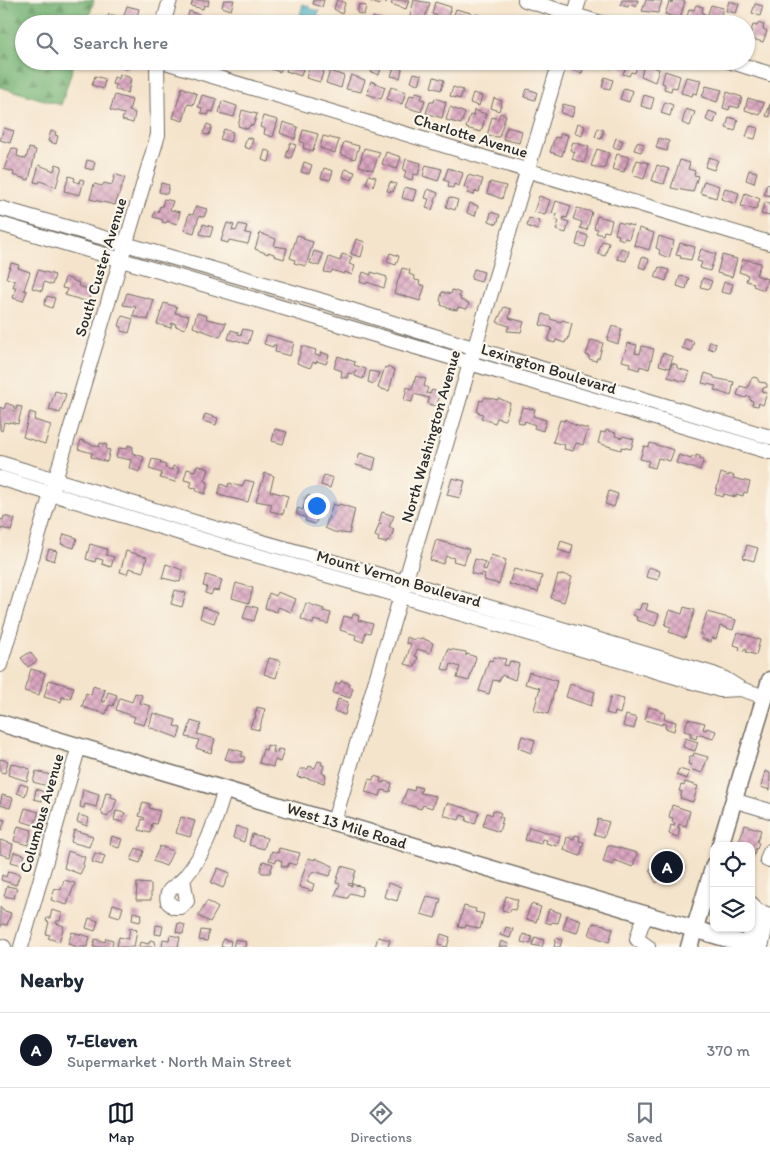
<!DOCTYPE html>
<html lang="en">
<head>
<meta charset="utf-8">
<style>
	:root { --surface:#fff; --page:#f6f6f7; --text:#1f2937; --muted:#747a83; --line:#e0e1e3; --accent:#111827 }
	body { margin:0; font-family:Itim,sans-serif; background:var(--page); color:var(--text) }
	.controls { position:absolute; right:15px; bottom:15px; display:grid; overflow:hidden; border-radius:10px; box-shadow:0 1px 4px #0004 }
	.controls button { width:45px; height:45px; display:grid; place-items:center; padding:0; border:0; border-bottom:1px solid var(--line); background:var(--surface); color:var(--text); font:25px sans-serif }
	.you { position:absolute; left:316px; top:505px; width:18px; height:18px; margin:-12px; border:4px solid #fff; border-radius:50%; background:#1a73e8; box-shadow:0 0 0 8px #1a73e833 }
	.badge { display:grid; place-items:center; width:32px; height:32px; border-radius:50%; background:var(--accent); color:#fff; font-size:16px; font-weight:700 }
	.pin { position:absolute; translate:-50% -50%; border:2px solid #fff; box-shadow:0 1px 5px #0006 }
	.list { margin:0; padding:0; list-style:none }
	h2 { display:flex; justify-content:space-between; align-items:center; height:65px; margin:0; padding:0 20px; font-size:21px }
	h2 small { font-size:16px; font-weight:400; color:var(--muted) }
	.list li { display:grid; grid-template-columns:32px 1fr auto; gap:15px; align-items:center; box-sizing:border-box; height:75px; padding:0 20px; border-top:1px solid var(--line) }
	.list b { display:block; font-size:19px; white-space:nowrap }
	.list p { margin:0; font-size:16px; white-space:nowrap; color:var(--muted) }
	.list em { font-size:16px; font-style:normal; color:var(--muted) }
	.icon { flex:none; width:28px; height:28px; fill:none; stroke:currentColor; stroke-width:2; stroke-linecap:round; stroke-linejoin:round }
	.map { position:relative; flex:none; width:770px; height:947px; overflow:hidden }
	.search { position:absolute; background:var(--surface); box-shadow:0 1px 4px #0004; left:15px; right:15px; top:15px; height:55px; display:flex; align-items:center; gap:12px; box-sizing:border-box; padding:0 18px; border-radius:28px; color:var(--muted); font-size:19px }
	.sheet { height:140px; background:var(--surface) }
	nav { display:flex; justify-content:space-around; align-items:center; box-sizing:border-box; height:70px; border-top:1px solid var(--line); background:var(--surface); font-size:14px; color:var(--muted) }
	nav a { display:grid; justify-items:center; gap:2px }
	nav .on { color:var(--accent) }
	.map>svg:first-child { display:block }
</style>
</head>
<body>
<div class="map">
<svg width="770" height="947" viewBox="0 0 770 947">
	<defs>
		<pattern id="forest-firs" width="22" height="20" patternUnits="userSpaceOnUse" patternTransform="scale(1.25)"><rect width="22" height="20" fill="#75b273"/><path d="M5 1l3.5 6h-7zM16 11l3.5 6h-7z" fill="#60915f"/></pattern>
		<pattern id="water-waves" width="16" height="10" patternUnits="userSpaceOnUse" patternTransform="scale(1.25)"><rect width="16" height="10" fill="#46aec5"/><path d="M0 5q4-4 8 0t8 0" fill="none" stroke="#3b8ea0"/></pattern>
		<pattern id="building-cross-hatch" width="8" height="8" patternUnits="userSpaceOnUse" patternTransform="scale(1.25)"><rect width="8" height="8" fill="#dba6c1"/><path d="M0 0l8 8M0 8l8-8" fill="none" stroke="#b2879d"/></pattern>
	</defs>
	<rect width="100%" height="100%" fill="#fbf7ec"/>
	<filter id="ink" filterUnits="userSpaceOnUse"><feTurbulence type="fractalNoise" baseFrequency=".02" numOctaves="2"/><feDisplacementMap in="SourceGraphic" scale="10" xChannelSelector="R" yChannelSelector="G"/><feConvolveMatrix kernelMatrix="1 2 1 2 8 2 1 2 1" color-interpolation-filters="sRGB"/></filter>
	<filter id="wash" filterUnits="userSpaceOnUse"><feTurbulence type="fractalNoise" baseFrequency=".0096" numOctaves="4" result="noise"/><feDisplacementMap in="SourceGraphic" scale="20" xChannelSelector="R" yChannelSelector="G"/><feGaussianBlur stdDeviation="1.12" result="paint"/><feColorMatrix in="noise" values="0 0 0 0 0 0 0 0 0 0 0 0 0 0 0 0 0 1.4 0 .05"/><feComposite in="paint" operator="in"/></filter>
	<g filter="url(#wash)">
		<rect width="100%" height="100%" fill="#f5e4cc"/>
		<path fill="url(#forest-firs)" stroke="#506e4f" d="M0 0H94L87 24H24V61H75L61 105 0 87Z"/>
		<path fill="url(#water-waves)" stroke="#386c78" d="M303 4 309 6V8L319 11 316 20 300 15Z"/>
		<g id="blocks">
			<path fill="url(#building-cross-hatch)" d="M193 0H209L208 6 204 5 203 9 191 6Z
				M224 0H234L231 10 222 7Z
				M314 0H324L322 7 313 4Z
				M337 0 345 3 342 14 334 9Z
				M372 0H387L386 3 381 1 380 5 371 2Z
				M393 0H409L406 9 391 4Z
				M414 0 430 3 424 20 410 16Z
				M622 0H638L636 7 629 4 628 7 621 5Z
				M646 0 662 1 658 13 642 11Z
				M673 0 685 1 680 19 665 14 669 2 672 3Z
				M729 1 739 4 736 13 726 11Z
				M435 2 451 7 447 19 432 14Z
				M359 4 366 6 364 15 357 13Z
				M755 4 763 6 760 16 752 13Z
				M696 5 703 7 702 13 705 14 702 24 686 21 689 9 694 10Z
				M711 5 723 8 720 18 723 19 722 24H706L705 22Z
				M127 6 139 9 135 24 122 21Z
				M456 9 471 13 468 24 452 20Z
				M189 11 201 15V20L205 21 204 24H186Z
				M109 14 119 17 118 23 107 20Z
				M476 14 491 18 489 24H473Z
				M213 16 222 19 221 24 210 22Z
				M234 16 243 18 241 24H231Z
				M373 17 384 21 383 24H372Z
				M496 18 507 21 508 20 512 21 511 24H495Z
				M758 23 764 25 763 29 767 31 763 42 749 38 753 25 757 26Z
				M89 61H102L101 65Z
				M117 61H129L127 69 115 65Z
				M245 61H262L260 66Z
				M267 61H284L280 72 265 67Z
				M289 61H305L301 76 286 71Z
				M574 61H585L582 73 572 70Z
				M599 61H616L614 67Z
				M623 61H638L635 73 631 72 629 76 623 74 625 69 621 68Z
				M374 62 382 65 379 75 371 72Z
				M310 65 324 70 320 82 306 78Z
				M644 65 659 69 655 82 641 76Z
				M394 67 402 69 400 78 391 76Z
				M330 71 344 76 341 88 326 83Z
				M665 71 680 76 677 88 672 87 671 91 664 89 665 84 662 83Z
				M414 73 422 75 419 84 411 82Z
				M120 74 131 78 128 93 115 89 116 85 112 84 114 77 119 79Z
				M351 75 365 80 361 92 346 89Z
				M95 76 105 79 103 89 92 85Z
				M434 77 444 80 441 90 431 87Z
				M605 77 613 80 610 89 602 87Z
				M686 77 701 80 697 94 693 93 692 96 681 93Z
				M371 81 385 87 381 99 367 94Z
				M706 86 722 90 717 102 702 97Z
				M182 87 197 94 193 105 188 104 183 121 173 118Z
				M391 87 406 92 402 104 387 99Z
				M453 87 463 90 460 99 450 96Z
				M624 88 633 91 629 102 620 99Z
				M527 89 537 92 535 100 524 97Z
				M416 92 423 94 421 99 425 100 421 112 406 107 410 95 414 96Z
				M727 92 742 97 739 108 730 106 729 110 723 108Z
				M473 93 482 96 479 106 470 103Z
				M115 95 132 100 129 111 135 113 133 123 122 120 124 114 110 110Z
				M202 95 217 99 213 112 209 111 208 115 201 113 202 108 198 107Z
				M644 95 654 98 651 109 641 106Z
				M435 98 446 102 442 118 426 113 430 102H434Z
				M494 98 502 101 499 111 491 108Z
				M748 98 764 103 760 115 745 110Z
				M222 101 237 106 234 117 219 113Z
				M665 102 673 105 670 116 661 113Z
				M563 104 575 107 572 117 561 113Z
				M770 104V117L766 116Z
				M450 107 465 113 461 124 446 120Z
				M686 109 695 112 690 126 682 123Z
				M242 110 257 114 253 126 250 125 248 129 238 126Z
				M474 110 486 114 481 132 466 128 470 115 473 116Z
				M709 111 717 114 714 123 706 120Z
				M500 113 506 115 499 137 487 136 492 117 498 119Z
				M263 116 278 120 273 137 264 134 265 129 260 127Z
				M729 117 738 120 735 131 726 128Z
				M283 122 298 127 295 139 280 133Z
				M578 123 585 126 582 136 575 133Z
				M207 124 212 126 209 135 203 134Z
				M750 126 758 128 755 139 746 137Z
				M507 127 522 131 519 143 503 139Z
				M4 128 14 131 10 143 0 140Z
				M598 128 604 130 601 139 595 137Z
				M224 129 233 132 230 142 220 139Z
				M303 130 318 134 313 151 303 148 304 143 300 141Z
				M51 131 56 132 55 135 58 136 56 144 48 141Z
				M561 133 568 135 562 156 550 152 555 137 559 138Z
				M323 136 339 140 335 153 320 148Z
				M247 137 253 139 250 149 244 147Z
				M616 138 623 141 620 149 613 147Z
				M659 138 669 141 667 151 656 148Z
				M344 142 359 146 355 159 340 154Z
				M573 142 589 147 584 163 572 159 575 152 570 150Z
				M637 142 644 144 641 152 634 150Z
				M290 143 296 145 291 158 286 157Z
				M12 148 18 150 17 156 26 159 29 148 36 150 29 180 13 175 14 172 4 169Z
				M364 148 380 152 373 170 359 166Z
				M597 149 609 153 604 169 591 166Z
				M265 150 271 152 269 162 262 160Z
				M386 152 401 157 397 169 382 164Z
				M617 154 629 157 624 172 612 169Z
				M709 157 718 160 714 170 705 167Z
				M406 159 421 163 418 175 413 174 412 180 404 178 406 171 403 170Z
				M87 160 95 162 93 170 85 168Z
				M637 160 649 163 644 179 632 175Z
				M680 160 690 163 688 169 695 171 694 175 698 176 693 192 671 188Z
				M304 162 312 165 309 174 301 172Z
				M56 164 62 166 56 187 40 181 39 183 34 182 39 165 54 171Z
				M426 165 442 169 438 181 423 176Z
				M657 165 669 169 664 184 652 181Z
				M324 168 333 171 330 180 321 178Z
				M448 168 463 173 459 186 454 184 453 188 448 187 449 182 444 180Z
				M345 169 355 172 352 180 343 177Z
				M749 170 757 172 754 183 746 180Z
				M115 174 125 178 115 205 90 199 94 184 102 186 104 183 112 185Z
				M369 175 376 177 373 186 366 184Z
				M468 175 483 179 479 192 475 191 474 195 467 193 469 188 464 187Z
				M69 176 75 178 74 181 79 183 80 179 84 180 80 195 64 191Z
				M704 181 719 186 716 198 700 193Z
				M390 182 396 184 393 192 387 191Z
				M490 182 506 186 502 199 487 193Z
				M161 183 169 185 167 194 159 192Z
				M767 184 770 185V196L764 194Z
				M405 187 416 190 413 201 402 198Z
				M725 188 739 193 736 204 721 199Z
				M428 189 438 193 432 210 426 208 429 199 425 198Z
				M745 193 760 199 756 210 741 206Z
				M539 196 550 200 545 215 534 212Z
				M449 197 458 200 455 210 446 207Z
				M164 199 173 201 170 210 180 212 177 224 167 221 166 223 162 222 163 220 153 217 155 211 158 212 160 206 162 207Z
				M556 201 571 206 567 218 564 217 563 220 569 222 566 233 556 230 559 221 555 220 557 214 552 213Z
				M765 202 770 203V216L761 214Z
				M470 203 478 206 475 216 467 213Z
				M196 206 207 209 204 217 199 216 194 233 184 230 189 214 193 215Z
				M577 208 592 212 587 230 580 228 582 222 573 219Z
				M491 212 500 215 497 224 489 221Z
				M597 216 612 220 609 232 604 231 603 235 596 233 598 229 594 228Z
				M529 218 540 221 537 230 527 226Z
				M618 222 633 226 629 239 625 238 624 240 618 238 619 235 615 234Z
				M227 223 234 225 232 230 236 231 239 224 247 226 245 233 251 234 248 244 229 240 228 243 221 241Z
				M203 224 213 227 210 237 200 234Z
				M639 228 654 233 649 250 634 245Z
				M260 233 276 239 274 246 287 248 284 259 274 256V254L268 252V254L255 249Z
				M579 233 588 236 585 247 576 245Z
				M297 235 304 237 303 239 313 242 306 266 294 263 295 260 290 258Z
				M659 236 674 241 669 258 659 254 660 250 656 248Z
				M356 239 365 242 361 257 351 254Z
				M602 241 609 243 605 256 598 254Z
				M680 243 695 247 691 260 680 258 681 256 676 255Z
				M621 248 629 251 626 261 617 259Z
				M701 249 716 254 710 271 700 268 702 262 697 261Z
				M314 251 323 254 319 266 310 263Z
				M390 253 399 256 396 265 387 262Z
				M342 254 352 257 349 264 355 266 352 275 345 272 344 274 332 270 331 273 324 272 329 257 340 261Z
				M722 255 737 259 732 277 717 273Z
				M642 257 649 259 646 269 639 267Z
				M743 259 761 263 756 275 767 279 764 290 753 286 754 283 746 281 748 275 739 272Z
				M11 263 19 265 18 268 30 272 24 290 27 291 23 301 13 298 16 287H13L15 281 6 278Z
				M659 267 669 270 666 281 655 277Z
				M402 268 410 270 409 274 414 276 415 280 420 281 419 284 425 286 420 301 394 293Z
				M474 269 484 272 481 282 471 279Z
				M38 270 55 275 52 285 44 282 42 291 32 288Z
				M363 272 371 275V272L387 277 384 288 367 282 366 284 360 282Z
				M680 276 689 278 686 289 677 286Z
				M65 277 79 283 78 286 92 290 88 302 65 295 67 289 62 288Z
				M703 278 712 281 709 289 700 287Z
				M724 282 733 284 730 294 721 292Z
				M452 290 460 293 459 297H461L460 300 469 303 467 309 458 307 457 310 451 309 441 305 442 302 440 301 442 292 451 294Z
				M127 293 154 300 148 320 133 316 136 307 123 305Z
				M47 296 55 298 52 308 44 305Z
				M164 303 177 307 175 313 189 316 185 329 175 326 176 324 172 323 171 328 157 324Z
				M504 307 511 309 509 318 524 322 521 332 507 331 509 326 497 322Z
				M197 313 207 316 206 319 226 323 220 337 193 327Z
				M543 314 551 317 550 319 561 322 562 320 572 323 568 340H566L565 343 556 340 555 343 548 341 552 328 540 325Z
				M122 316 133 319 129 333 121 331 122 327 119 326Z
				M612 326 622 329 618 344 607 340Z
				M243 329 252 331 248 344 236 340 235 341 228 339 231 330 238 332V334L241 335Z
				M267 335 294 343 290 356 275 352 276 345H273V347L264 344Z
				M685 339 694 342 691 351 682 348Z
				M591 340 603 343 599 358H597L596 361 589 359V356L586 355Z
				M710 341 716 343 714 350 708 348Z
				M628 343 637 345 635 353 640 354 642 346 654 349 649 369 640 366 639 370 629 367 630 363 622 361Z
				M302 346 316 350 315 355 320 356 321 352 329 355 326 364 317 361 316 363 313 362 310 368 297 363Z
				M663 353 673 357 669 368 659 365Z
				M338 356 355 362 354 365 366 369 363 379 355 376 356 371H354L353 374 348 373 347 378 341 377 342 371 334 368Z
				M672 363 677 365V368L690 372 686 382 668 377Z
				M388 366 395 370 389 391 378 388 385 367 387 368Z
				M370 371 379 373 374 384 368 382Z
				M705 373 714 376V378L734 382 731 396 714 390 716 386 702 383Z
				M416 376 426 379 424 386 428 388 426 393 430 394 432 390 441 393 436 406 428 404 429 398 414 394 412 402 404 400 407 387 412 389Z
				M754 377 757 378 759 382 766 383 767 385V387L763 388 762 392 767 393 763 405 759 403 758 406 752 405 753 401 750 400V397L747 396 746 398 737 395 740 386 748 388 751 379Z
				M55 391 66 394 60 413 49 410Z
				M485 397 498 400V398L510 403 505 420 497 418 495 423 481 418 483 414 477 412 480 400 483 401Z
				M6 403 14 406 13 411H15L17 406 22 407 18 424 10 422 9 423 4 422 2 431 0 430V407L4 409Z
				M522 407 535 409 533 416 546 420 543 431 534 428 535 425 525 421 524 424 518 422Z
				M30 412 36 414 34 420 51 425 45 444 23 437Z
				M205 414 218 418 216 425 203 421Z
				M565 419 574 425 588 429 583 445 576 443 573 451 564 449 565 445 553 442 560 420 565 421Z
				M275 429 287 432 283 444 272 441Z
				M606 430 616 433 615 436 622 438 623 436 634 439 631 449 622 447 621 450 598 443 601 432 605 433Z
				M81 440 99 447 100 443 107 445 106 449 110 450 107 462 91 457 92 453 78 449Z
				M650 443 674 450 670 461 658 458 655 468 647 466 649 461 640 459 644 446 649 447Z
				M128 445 133 447 132 453 144 457 139 472 129 468 131 460 116 457 119 448 127 449Z
				M360 453 376 458 373 470 356 465Z
				M679 455 691 459 692 456 696 458V455L700 456 699 459 704 460 700 470 676 463Z
				M152 459 161 461 160 463 166 465 165 468 172 470 173 466 179 468 175 482 160 478 162 473 149 469Z
				M197 465 209 469 205 481 208 482 205 494 196 491 197 488 190 487 192 482 184 480 187 469 195 471Z
				M265 473 274 476 270 491 288 496 283 514 270 511 272 504 256 501Z
				M721 473 729 476V474L734 476 733 478 750 482 747 493 744 492 743 496 736 494V497L724 494 723 497 715 494Z
				M324 475 333 478 330 488 321 485Z
				M452 478 465 481 460 498 447 495Z
				M245 480 254 482 248 502 218 495 221 484 228 487 229 483 242 487Z
				M609 491 618 494 614 507 605 504Z
				M307 495 317 499 316 504 319 505 318 510 321 511 315 524 305 521 306 518 296 514 298 508 303 510Z
				M333 504 338 506 339 504 355 509 349 534 334 532 325 528Z
				M382 512 394 516 389 527 394 529 390 541 387 540 386 543 378 541 379 538 375 536 379 524 381 525V523L379 522Z
				M4 516 15 519 11 531 2 528 0 532V519L3 520Z
				M64 534 77 538 74 548 61 544Z
				M436 540 469 549 464 564 453 561 454 558 446 556 443 564 430 560Z
				M561 541 573 545 571 554 558 550Z
				M90 544 107 549 106 555 114 557 111 567 102 564 103 560 96 558 95 562 86 559Z
				M747 545 758 548 754 561 743 558Z
				M49 549 57 551 54 561 46 558Z
				M126 551 147 557 143 572 129 568 127 574 120 572Z
				M491 555 506 560 499 584 484 580 485 574 482 573 481 576 471 573 475 559 485 562 483 569 486 570Z
				M166 564 183 570 180 582 162 578Z
				M649 567 660 571 658 580 646 577Z
				M514 569 542 576 538 592 509 584Z
				M562 574 572 577 564 602 551 598 558 575 561 576Z
				M206 575 222 580 219 591 213 590 211 595 205 593 207 587 203 586Z
				M236 583 253 588 249 603 232 598Z
				M175 590 186 593 182 607 171 604Z
				M277 592 296 599 291 612 278 607 277 612 265 608 269 593 276 596Z
				M306 603 324 609 323 611 331 613 328 624 314 620 313 624 301 619Z
				M642 603 648 604 646 610 659 614 655 626 636 620 637 617 633 615 635 609 639 610Z
				M247 605 258 608 254 621 243 618Z
				M203 607 218 612 214 623 200 618Z
				M684 607 695 610 685 638 669 632 671 627 665 625 670 610 682 614Z
				M707 612 736 620 733 630 720 626 716 639 712 638 711 642 702 639 703 635 700 634Z
				M353 614 359 616 358 620 373 624 370 633 366 632 363 642 355 639 356 635 340 630 344 616 352 618Z
				M738 632 760 640 756 655 746 652 747 649 745 648 744 651 739 650 740 647 734 645Z
				M407 637 414 640 415 638 421 640 422 638 433 643 430 653 417 649 415 656 418 657 415 667 405 664 411 644 406 643Z
				M448 649 466 652V656L467 654 476 657 469 681 457 678 460 667 451 664 449 671 442 669Z
				M30 652 37 661 28 667 21 658Z
				M494 657 506 659 504 665 508 666 510 661 519 664 515 680 502 675 499 681 493 680 489 694 479 691 489 660 492 661Z
				M269 658 281 661 276 678 264 674Z
				M31 669 45 673 39 695 24 691Z
				M529 672 557 681 548 714 534 710 540 688 525 684Z
				M49 680 74 687 70 699 62 697 61 702 44 697Z
				M341 681 350 683 349 686 353 688 350 698 333 693 336 683 340 684Z
				M570 684 595 692 591 706 566 697Z
				M93 686 105 690 101 701 105 702 108 692 117 695 113 706 109 705 106 714 82 707 86 693 91 695Z
				M135 693 142 695 140 703 151 706 144 725 133 722 135 717 116 710 120 698 132 702Z
				M611 696 624 699 620 714 615 712 614 715 606 713Z
				M338 699 348 702 345 715 334 711Z
				M257 707 265 709 259 730 250 728 253 719H255L256 716H255Z
				M649 707 660 710V712L665 713 664 719 676 722 674 731 665 728 666 724 662 723V725L645 720Z
				M153 713 176 720 174 726 181 728 178 738 149 727Z
				M626 715 637 718 634 729 623 726Z
				M688 719 705 723 703 729 706 730 707 728 716 731 713 739 701 735H697L696 739 690 737 691 733 684 731Z
				M191 721 201 724 197 734 215 739 211 753 196 748 199 740 186 737Z
				M522 736 535 740 531 753 518 748Z
				M685 738 698 742 695 751 683 747Z
				M267 745 274 747 273 752 277 753 278 749 284 750 280 762 275 760 273 767 259 763 263 749 266 750Z
				M229 748 243 752 241 756 245 757 243 762H234L225 759Z
				M694 753 708 757 702 773 690 769 691 765 688 764 690 756H693Z
				M0 759 8 761 5 773 0 772Z
				M318 761 322 762 321 765H324L322 773 326 775 324 783 303 777V778L297 777 300 769H308L309 766 315 768Z
				M11 763 30 769 27 781 8 775Z
				M679 769 689 772 687 779 676 775Z
				M36 771 54 776 51 787 33 782Z
				M765 771 770 773V790L761 787Z
				M374 776 381 778 380 782 384 783V781L392 783 390 792 382 790 380 796 365 792 369 779 373 780Z
				M685 782 698 786 693 802 680 798 682 792 679 791 681 785 684 786Z
				M20 784 28 786 25 796 17 793Z
				M415 786 422 788 420 793 436 796 432 808 423 805 421 809 402 803 407 789 414 791Z
				M36 789 44 792 42 801 34 799Z
				M83 789 99 794 96 807 85 804 84 808 80 807Z
				M106 792 112 793 111 797 117 799 113 811 108 814V817L102 815 103 813 101 812Z
				M2 795 13 798 10 808 0 805Z
				M143 802 150 804 149 808 160 811 156 824 152 823 150 833 139 830 142 819 144 820 145 818 139 816Z
				M447 803 479 812 475 824 466 821 467 817 461 815 459 820 443 815Z
				M672 805 690 811 686 826 679 824 678 828H680L678 837 669 834 671 825 674 826 675 823 672 822 673 818 669 817Z
				M25 808 39 812 34 825 21 821Z
				M493 810 501 813 499 817 503 818 499 832 483 826 487 813 492 815Z
				M116 811 125 813 122 822 114 820Z
				M79 815 89 818 87 826 77 822Z
				M181 817 195 821 190 837 176 833Z
				M0 819 5 820 1 831 0 830Z
				M598 819 609 822 604 837 594 834Z
				M745 825 761 830 757 842 759 843 757 849 756 848 752 861 751 846H739L740 843H738Z
				M18 826 32 830 28 845 14 841Z
				M236 826 247 830 244 842 233 838Z
				M529 827 560 836 557 846 546 843 547 840 542 839 541 844 525 840Z
				M74 830 93 836 89 847 71 842Z
				M252 834 267 838 264 849 249 845Z
				M575 835 580 836 579 841 584 842 580 856 564 850 567 837 574 839Z
				M112 836 122 839 119 848 110 845Z
				M0 840 13 844 10 857 0 854Z
				M608 845 637 853 633 867 614 860 613 865 603 862Z
				M160 846 173 851 166 866 153 861Z
				M136 848 144 851 140 863 131 860Z
				M279 848 300 853 296 865 289 863 287 867 281 866 282 861 277 859 276 862 269 860 272 851 278 853Z
				M68 851 85 857 83 864 84 866 80 874 64 868Z
				M14 852 25 855 22 865 11 862Z
				M669 852 671 856 675 854 682 867 656 883 649 870 652 868V862Z
				M95 853 105 856 102 865 92 862Z
				M308 858 315 860V858L333 866 330 876 313 871 307 881 314 884 312 891 299 887Z
				M263 861 273 864 270 873H262L260 871Z
				M341 866 356 870 352 884 349 883 348 885 352 886V884L363 887 361 896 350 893 348 898H346L335 895 340 884 336 883Z
				M218 868 230 873 223 888 211 883Z
				M8 871 20 874 16 885 1 880 2 875 6 877Z
				M64 880 75 883 67 905 51 900 55 888 61 890Z
				M137 883 151 884V900H136Z
				M388 883 401 887 397 901 384 897Z
				M7 886 17 888 14 898 4 896Z
				M427 896 441 899 435 918 421 914Z
				M506 896 518 900 515 910 511 909 510 912 502 910Z
				M207 901 218 908 210 922 198 916Z
				M113 904 123 907 120 917 110 914Z
				M531 904 541 907 536 922 526 919Z
				M464 906 476 909 475 912 484 914 480 929 466 925 465 928 458 927Z
				M0 907 2 908V910L11 913 7 925 2 924 0 928Z
				M549 909 561 913 558 923 552 922 551 924 545 922Z
				M52 910 62 913 60 921H57L56 923 64 926 59 942 48 938 50 935 46 934 49 922 46 921 47 918H50Z
				M133 912 142 914 140 922 132 920Z
				M567 915 581 920 577 933 563 929Z
				M89 918 98 921 95 931 86 928Z
				M178 923 185 925 183 934 176 932Z
				M593 923 605 925V926L613 929 609 942 589 935Z
				M156 925 163 926 161 935 155 934Z
				M506 927 513 929 510 938 500 935 501 932 504 933Z
				M130 928 137 930 134 947H117L119 937 128 939Z
				M201 930 209 931 207 941 199 940Z
				M72 932 90 937 87 947H78L68 944Z
				M441 934 450 937 447 947 438 945Z
				M523 934 532 937 530 944 521 942Z
				M170 935 180 937 178 947H162L163 939 169 940Z
				M378 937 390 940 388 947H375Z
				M535 937 544 940 542 947 532 945Z
				M106 938 113 940 112 947H93L95 939 105 942Z
				M556 938 562 940 560 947H554Z
				M223 939 231 941 230 947H221Z
				M235 939 246 942 245 947H233Z
				M150 940 155 941 156 947H139L140 942 149 944Z
				M501 941 509 944 508 947H499Z"/>
		</g>
	</g>
	<g filter="url(#ink)">
		<use href="#blocks" fill-opacity="0" stroke="#726c63" stroke-width="1"/>
		<g fill="none" stroke-linecap="round" stroke-linejoin="round">
			<g stroke="#726c63" stroke-width="16">
				<path id="minor" d="M525 0 604 24
					M572 23 579 0
					M163 24 170 0
					M162 61 770 243
					M729 61 770 74
					M0 208 313 298 463 345 770 437
					M0 224 770 452
					M0 463 227 532 415 585 713 674 725 679 741 689 765 697
					M0 478 223 546 401 596 710 687 720 690 741 689
					M0 665 158 135 157 61
					M733 800 770 811
					M334 821 560 61
					M767 860 770 851
					M183 879 187 901 181 907H174L168 902C164 888 177 887 184 878 207 852 215 821 225 789
					M757 911 767 914 768 917 761 947
					M747 945 757 911 752 904
					M0 946 4 947
					M21 947 79 746
					M648 947 637 939 641 926 648 914"/>
			</g>
			<g stroke="#726c63" stroke-width="19">
				<path id="major" d="M0 723 755 947
					M720 846 770 680
					M689 947 714 865"/>
			</g>
			<use href="#minor" stroke="#fff" stroke-width="14"/>
			<use href="#major" stroke="#fff" stroke-width="16"/>
		</g>
	</g>
	<g text-anchor="middle" stroke-width="4.5" stroke-linejoin="round" paint-order="stroke">
		<g font-size="16" fill="#2b2b2b" stroke="#fbf7ec">
			<text transform="translate(471 135) rotate(17)" y="6">Charlotte Avenue</text>
			<text transform="translate(100 267) rotate(-73)" y="6">South Custer Avenue</text>
			<text transform="translate(549 368) rotate(17)" y="6">Lexington Boulevard</text>
			<text transform="translate(430 436) rotate(-74)" y="6">North Washington Avenue</text>
			<text transform="translate(399 578) rotate(16)" y="6">Mount Vernon Boulevard</text>
			<text transform="translate(41 813) rotate(-74)" y="6">Columbus Avenue</text>
			<text transform="translate(347 825) rotate(17)" y="6">West 13 Mile Road</text>
		</g>
	</g>
</svg>
<div class="controls">
<button><svg class="icon" aria-label="locate" viewBox="0 0 24 24"><circle cx="12" cy="12" r="6"/><path d="M12 2v4M12 18v4M2 12h4M18 12h4"/></svg></button>
<button><svg class="icon" aria-label="layers" viewBox="0 0 24 24"><path d="M12 4l9 5-9 5-9-5zM3 14l9 5 9-5"/></svg></button>
</div>
<div class="you"></div>
<div class="pin badge" style="left:667px;top:867px">A</div>
<div class="search"><svg class="icon" aria-label="search" viewBox="0 0 24 24"><circle cx="10" cy="10" r="6"/><path d="M15 15l6 6"/></svg>Search here</div>
</div>
<section class="sheet">
<h2>Nearby<small></small></h2>
<ul class="list">
<li><span class="badge">A</span><div><b>7-Eleven</b><p>Supermarket · North Main Street</p></div><em>370 m</em></li>
</ul>
</section>
<nav>
<a class="on"><svg class="icon" aria-label="map" viewBox="0 0 24 24"><path d="M3 6l6-2 6 2 6-2v14l-6 2-6-2-6 2zM9 4v14M15 6v14"/></svg>Map</a>
<a><svg class="icon" aria-label="directions" viewBox="0 0 24 24"><path d="M12 3l9 9-9 9-9-9zM9 14v-3h6M13 9l2 2-2 2"/></svg>Directions</a>
<a><svg class="icon" aria-label="saved" viewBox="0 0 24 24"><path d="M7 4h10v16l-5-4-5 4z"/></svg>Saved</a>
</nav>
</body>
</html>
